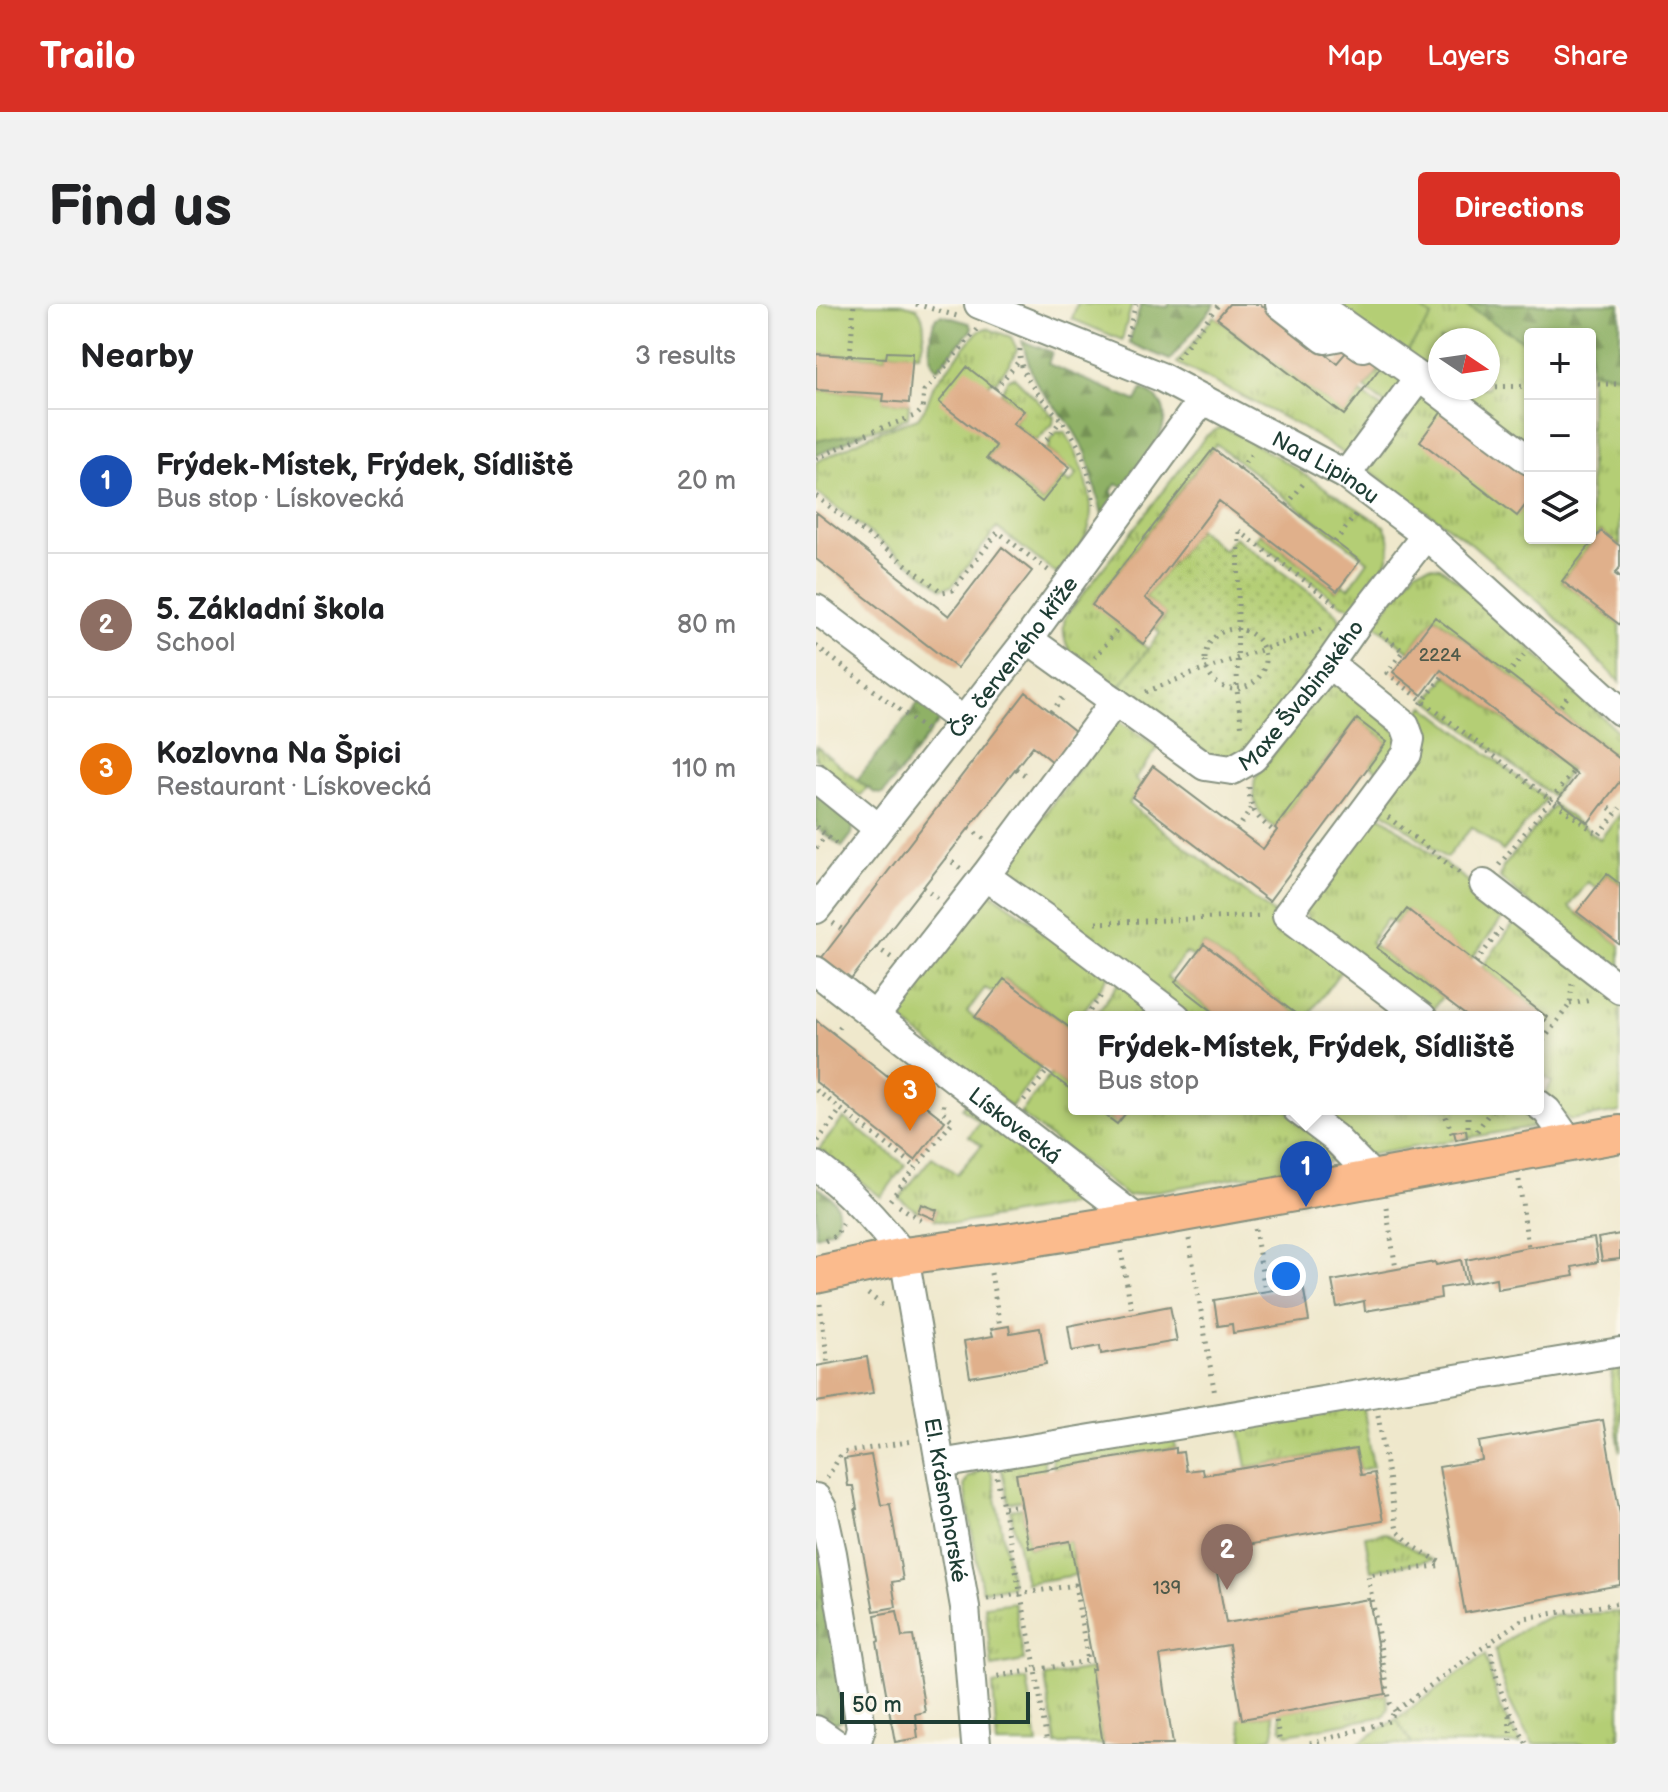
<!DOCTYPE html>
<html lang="en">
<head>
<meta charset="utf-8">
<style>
	:root { --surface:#fff; --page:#f2f2f2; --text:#202124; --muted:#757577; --line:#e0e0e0; --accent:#d93025 }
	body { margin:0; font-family:"Balsamiq Sans",sans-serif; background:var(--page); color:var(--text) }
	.controls { position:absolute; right:24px; top:24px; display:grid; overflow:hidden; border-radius:8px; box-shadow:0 2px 6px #0004 }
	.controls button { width:72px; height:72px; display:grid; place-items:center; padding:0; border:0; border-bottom:2px solid var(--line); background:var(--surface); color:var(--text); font:40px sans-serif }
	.compass { position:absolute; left:612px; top:24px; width:72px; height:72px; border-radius:50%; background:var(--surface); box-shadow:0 2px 6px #0004; rotate:103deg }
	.scale { position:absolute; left:24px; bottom:20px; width:190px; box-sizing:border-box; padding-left:8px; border:4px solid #1f3d34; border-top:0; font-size:22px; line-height:28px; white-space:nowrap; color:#1f3d34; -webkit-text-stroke:6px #fbf7ec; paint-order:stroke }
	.you { position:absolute; left:470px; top:972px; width:28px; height:28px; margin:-20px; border:6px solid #fff; border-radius:50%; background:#1a73e8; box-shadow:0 0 0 12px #1a73e833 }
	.badge { display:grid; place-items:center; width:52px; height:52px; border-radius:50%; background:var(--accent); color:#fff; font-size:26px; font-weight:700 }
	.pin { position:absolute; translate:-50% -66px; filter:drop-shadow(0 2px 4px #0008) }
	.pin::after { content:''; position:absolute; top:42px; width:28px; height:24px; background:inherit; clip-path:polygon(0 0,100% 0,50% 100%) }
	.popup { position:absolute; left:252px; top:707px; width:476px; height:104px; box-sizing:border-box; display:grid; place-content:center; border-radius:8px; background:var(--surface); filter:drop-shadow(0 2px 6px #0005); font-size:26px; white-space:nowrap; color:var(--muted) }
	.popup b { font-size:30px; color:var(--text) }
	.popup::after { content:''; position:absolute; left:50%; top:100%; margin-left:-16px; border:16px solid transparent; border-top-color:var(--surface) }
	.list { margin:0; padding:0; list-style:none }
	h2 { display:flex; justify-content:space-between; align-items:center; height:104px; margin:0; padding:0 32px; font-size:34px }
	h2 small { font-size:26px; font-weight:400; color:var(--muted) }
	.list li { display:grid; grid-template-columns:52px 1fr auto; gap:24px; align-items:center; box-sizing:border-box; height:144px; padding:0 32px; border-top:2px solid var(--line) }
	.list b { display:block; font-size:30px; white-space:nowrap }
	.list p { margin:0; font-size:26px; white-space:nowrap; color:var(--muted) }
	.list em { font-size:26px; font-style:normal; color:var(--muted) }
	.icon { flex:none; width:44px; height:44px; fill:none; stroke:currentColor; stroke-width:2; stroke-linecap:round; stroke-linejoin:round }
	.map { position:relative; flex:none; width:804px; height:1440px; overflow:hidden; border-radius:8px }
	header { display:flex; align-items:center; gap:48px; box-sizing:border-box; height:112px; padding:0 40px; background:var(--accent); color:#fff }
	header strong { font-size:38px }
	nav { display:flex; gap:44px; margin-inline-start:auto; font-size:28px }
	.intro { display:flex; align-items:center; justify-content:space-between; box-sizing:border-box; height:192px; padding:0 48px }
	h1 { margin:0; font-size:56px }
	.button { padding:20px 36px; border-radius:8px; background:var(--accent); color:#fff; font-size:28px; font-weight:700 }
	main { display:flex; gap:48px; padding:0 48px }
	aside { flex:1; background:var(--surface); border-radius:8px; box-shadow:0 2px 6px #0004 }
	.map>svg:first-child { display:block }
</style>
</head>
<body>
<header>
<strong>Trailo</strong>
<nav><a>Map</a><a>Layers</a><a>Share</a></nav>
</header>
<div class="intro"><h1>Find us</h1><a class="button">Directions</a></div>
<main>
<aside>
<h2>Nearby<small>3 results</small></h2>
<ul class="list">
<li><span class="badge" style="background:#1a4fb4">1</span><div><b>Frýdek-Místek, Frýdek, Sídliště</b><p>Bus stop · Lískovecká</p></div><em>20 m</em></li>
<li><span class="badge" style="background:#8d6e63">2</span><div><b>5. Základní škola</b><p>School</p></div><em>80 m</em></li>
<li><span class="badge" style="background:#e8710a">3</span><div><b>Kozlovna Na Špici</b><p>Restaurant · Lískovecká</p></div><em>110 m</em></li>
</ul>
</aside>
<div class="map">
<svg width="804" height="1440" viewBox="0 0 804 1440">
	<defs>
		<pattern id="grass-tufts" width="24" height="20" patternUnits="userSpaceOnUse" patternTransform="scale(2)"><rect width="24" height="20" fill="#b4ce74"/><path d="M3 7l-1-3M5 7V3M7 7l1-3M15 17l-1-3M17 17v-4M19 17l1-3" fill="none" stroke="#92a860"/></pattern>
		<pattern id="forest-firs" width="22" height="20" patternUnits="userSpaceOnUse" patternTransform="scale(2)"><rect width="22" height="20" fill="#8fb166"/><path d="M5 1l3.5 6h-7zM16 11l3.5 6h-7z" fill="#749155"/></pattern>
		<pattern id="park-dots" width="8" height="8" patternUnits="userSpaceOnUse" patternTransform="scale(2)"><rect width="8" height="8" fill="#b4ce74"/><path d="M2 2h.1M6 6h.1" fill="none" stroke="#92a860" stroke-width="1.8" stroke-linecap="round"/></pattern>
	</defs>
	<rect width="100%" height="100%" fill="#fbf7ec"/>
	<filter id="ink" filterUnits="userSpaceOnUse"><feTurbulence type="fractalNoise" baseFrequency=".0125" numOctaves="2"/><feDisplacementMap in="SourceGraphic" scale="16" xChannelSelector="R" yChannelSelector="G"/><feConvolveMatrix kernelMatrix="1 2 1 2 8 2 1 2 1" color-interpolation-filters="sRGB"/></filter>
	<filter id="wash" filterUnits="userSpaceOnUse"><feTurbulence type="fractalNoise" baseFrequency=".006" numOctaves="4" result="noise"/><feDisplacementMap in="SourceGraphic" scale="32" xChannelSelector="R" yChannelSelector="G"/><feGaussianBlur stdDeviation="1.8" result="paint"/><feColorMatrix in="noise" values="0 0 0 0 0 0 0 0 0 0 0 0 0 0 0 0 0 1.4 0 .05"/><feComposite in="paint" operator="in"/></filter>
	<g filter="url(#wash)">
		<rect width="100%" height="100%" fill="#efe8cc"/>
		<path fill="url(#grass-tufts)" stroke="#6a8654" stroke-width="2" d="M261 0H316L306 36 256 15Z
			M598 0H647L714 41V143L625 84H672V36H624V83L586 54 616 13Z
			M398 12 528 110 545 89 571 108 535 154 480 120 361 59Z
			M170 24 195 33 201 45 198 53 180 78 177 76 173 80 180 142 171 154 226 198 246 173 254 179 261 170 231 145 234 141 232 139 241 128H249C265 154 286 205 268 235 261 247 250 259 241 270L181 224 136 282 126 284 0 188V158L57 130 102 114 110 102 118 81 161 28Z
			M571 56 591 71 574 104 549 84Z
			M774 67 804 71V242L785 227 746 277 804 321V378L731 305 656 240 547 162 601 92 618 91 701 211 714 195V234H774Z
			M198 73 238 113 237 120 220 137 197 119 207 107 185 89 191 76Z
			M403 124 411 125 463 154 568 222C587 253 556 280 538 305L524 299 439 235 444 229 520 287 527 280 533 284 552 257 400 140 277 300 332 345 305 381 297 386C270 363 241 351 249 313L390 132Z
			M614 262 624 263 646 280 798 424 804 431V455L619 313 593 347 558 320 601 265Z
			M631 371 754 466 736 492 612 396Z
			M515 374 588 433 568 472 554 461 571 438 541 415 459 524C441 510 435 498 439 475Z
			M609 402 730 495 687 547 656 523 630 554 560 502 595 419Z
			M301 415 342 444 319 475 325 480 313 500 528 663 491 713H484L388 640 378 653 370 649 351 673 404 713H368L194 580 187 565Z
			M0 442 51 484 44 492 0 455Z
			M738 501 784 535 804 510V580L791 570 780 584 772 578 753 603 804 641V677L684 574 687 563Z
			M557 506 692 607 655 655 591 606 579 620 571 615 554 639 626 693 613 710 492 619 488 599Z
			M173 587 293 672 263 713H258L254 724 189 675 178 689 169 684 151 708 225 763 195 803 81 713 79 708Z
			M702 614 804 692V808L754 816 725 795 736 778 722 768V725L731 713 666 663Z
			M303 679 348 713H278Z
			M235 770 258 788V805H281L301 820 313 805H470L519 850 518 857 311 892 204 810Z
			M153 795 269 891 270 898 140 920 118 915 121 906 106 900 102 908 83 894 116 853 141 870 166 841 153 832 164 818 146 804Z
			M515 805H717L726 821 552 851 516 819Z
			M28 814 89 861 65 893 3 845Z
			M804 1054V1148L795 1082 796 1058Z
			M547 1100 557 1163 544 1166 540 1145 431 1163 423 1120Z
			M356 1128 360 1144 237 1164 235 1149Z
			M227 1151 229 1165 205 1197 193 1199 184 1158Z
			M174 1161 196 1282 166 1287 148 1181 152 1173Z
			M206 1204 213 1244 254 1237 260 1271 210 1279 194 1206Z
			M569 1229 616 1256 555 1266 549 1232Z
			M198 1298 208 1357 176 1363 169 1302Z
			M804 1308V1440H717C696 1405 686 1386 679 1346L709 1323 735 1312Z
			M669 1351 684 1404 705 1440H596L580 1415Z
			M275 1365 287 1440H240L229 1373Z
			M211 1375 222 1440H181L177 1381Z
			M570 1390 572 1403 568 1412 472 1430 466 1426 463 1408Z
			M456 1410 459 1425 457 1433 444 1436V1440H428L423 1415Z"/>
		<path fill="url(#forest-firs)" stroke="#57774d" stroke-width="2" d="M325 0 352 3 353 0H399L354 56 313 39Z
			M647 0H804V71L774 67V30H714V41Z
			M126 11 153 19 156 25 121 65C109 54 114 27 120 13Z
			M206 37 236 48 232 60 320 97 326 85C377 107 328 156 308 183L301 179 295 188 300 193 286 210 270 148 253 119 223 84 216 70Z
			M53 126 0 152V137Z
			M104 397 125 415 67 490 59 489 41 476Z
			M0 483 38 516 36 530 26 543 0 523Z
			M0 881C18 895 29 903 18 925L0 932Z
			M0 1222 33 1406 28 1416 11 1423 0 1419Z"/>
		<path fill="url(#park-dots)" stroke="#6a8654" stroke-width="2" d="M382 225 408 246 418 233 519 307 527 320 437 447 405 459 310 392 305 381 344 329 339 324 350 311 329 294Z"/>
		<path fill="#b4ce74" stroke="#6a8654" stroke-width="2" d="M0 0H84L101 4C111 15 109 37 103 50L71 48 70 54 0 50Z
			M514 0H598L616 13 586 54Z
			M0 86 68 90V97L93 99 92 113 73 122 0 137Z
			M580 1415 596 1440H542Z"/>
		<g id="blocks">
			<path fill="#e0b08b" d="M413 0H444L521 59 538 39 566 61 528 111 401 14Z
				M71 48 97 49 93 99 67 97 68 90 0 86V50L70 54Z
				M151 63 208 107 197 119 254 163 226 198 171 154 180 142 123 98Z
				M627 106 714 174V195L701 212 604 137Z
				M397 145 544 257 521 287 403 197 329 294 350 310 327 340 276 301Z
				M0 208 133 312 186 243 216 267 141 364 0 255Z
				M785 227 804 242V263L799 270 804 274V321L746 277Z
				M619 313 804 455V477L772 519 742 496 761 471 625 366 606 391 577 368Z
				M210 388 260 428 237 458 217 442 33 678 4 656Z
				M541 415 571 438 453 597 316 493 337 462 447 545 461 526 459 524Z
				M791 570 804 580V641L761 608Z
				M591 605 731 713 722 725V713H652L561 644Z
				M388 640 484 713H404L359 678Z
				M188 675 258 727V788L159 713Z
				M0 716 129 817 99 856 0 778Z
				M281 805H313L301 820Z
				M650 826 651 833 640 836 638 828Z
				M105 900 121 906 118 915 102 908Z
				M804 930V955L786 957 782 934Z
				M778 934 782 958 756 963 758 972 681 985 680 974 653 979 650 956 712 943Z
				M645 956 650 980 624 984 625 994 549 1007 548 997 521 1003 516 977 619 958 620 961Z
				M487 981 493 1017 417 1029 416 1020 402 1022 398 996Z
				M354 1002 361 1037 285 1050 284 1042 256 1047 252 1022Z
				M193 1022 194 1029 224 1024 230 1060 154 1073 148 1037 177 1032 175 1025Z
				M51 1053 57 1089 0 1098V1062Z
				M787 1116 804 1210V1281L649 1309 623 1163 666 1156 663 1138Z
				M360 1144V1149L367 1148 370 1167 386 1165 387 1171 540 1145 545 1171 558 1169 567 1217 397 1247 410 1319 553 1295 570 1390 426 1415 413 1341 344 1352 357 1440H287L275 1365H278L254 1237 213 1244 200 1170Z
				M55 1151 65 1201 74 1200 87 1276 76 1278 80 1303 58 1307 39 1205H41L38 1188 37 1182H32L28 1155Z
				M81 1307 86 1333 97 1332 109 1408 99 1410 102 1434 79 1438 61 1338 63 1337 59 1311Z"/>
		</g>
	</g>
	<g filter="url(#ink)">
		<use href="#blocks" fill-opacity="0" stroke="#879280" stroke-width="2"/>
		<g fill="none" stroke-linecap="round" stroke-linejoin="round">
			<g stroke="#879280" stroke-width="32">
				<g id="minor">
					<path id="s1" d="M163 0 345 73 530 171 610 231 804 407"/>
					<path d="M464 0 509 35 530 31 547 43"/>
					<path d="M499 0 603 73 713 156"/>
					<path d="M530 171 603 73"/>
					<path d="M0 305 147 417"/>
					<path id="s2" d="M212 335 389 462 416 466 437 454 513 360 543 317 610 231"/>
					<path d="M513 360 589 421 594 435 591 450 471 611 606 713"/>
					<path d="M0 474 62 524"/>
					<path d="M169 572 238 621 360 713"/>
					<path d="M668 580 804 685"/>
					<path id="s3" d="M0 605 212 335 387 95"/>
					<path id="s4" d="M0 667 323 917"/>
					<path d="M59 712 169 572 299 397"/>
					<path d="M722 800 731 807 754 839"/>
					<path d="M481 805 519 834 558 874"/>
					<path id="s5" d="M0 862C35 888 62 918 88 952L149 1303 160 1440"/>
					<path d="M124 1160 804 1048"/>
					<path d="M0 1194 6 1204 16 1249 41 1397 45 1424 40 1440"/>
					<path d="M0 1426 20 1440"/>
				</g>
			</g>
			<g stroke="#879280" stroke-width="40">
				<path id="major" d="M0 971 88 952 184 939 323 917 804 830"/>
			</g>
			<path stroke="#879280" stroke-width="5" stroke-dasharray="2 6" stroke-linecap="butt" d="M100 0 141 12
				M311 32 320 0
				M204 45C201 78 238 103 255 129 269 151 275 175 278 201
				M34 52 38 0
				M361 54 403 0
				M774 80H804
				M672 83 714 82
				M179 85 203 57
				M226 142 245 116
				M0 155 55 128 101 111 106 106 108 87 162 25
				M424 165 436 150
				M0 192 126 288 137 286 182 228 233 267
				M471 201 490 176
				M423 227 522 302
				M423 228 421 386 426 426
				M519 238 541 209
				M802 272 804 270
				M389 355a30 30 0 1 1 60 0a30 30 0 1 1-60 0Z
				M564 329 587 347 571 369 735 496 757 468
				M0 342 110 426
				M279 354 304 322
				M691 371 708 351
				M330 388C387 364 446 347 505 325
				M605 400 629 369
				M235 408 250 390
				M740 408 752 392
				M200 465 212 473
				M433 483C433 506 442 515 459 528
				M787 499 800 509
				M572 513 646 571
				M0 523 21 540
				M153 524 168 535
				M421 526 435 505
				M0 544 10 531
				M130 553 145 565
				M683 561 735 496 783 531 804 504
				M107 583 122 594
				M17 619 27 626
				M280 619 446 612
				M60 643 76 654
				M660 658 685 625
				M754 700 776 696
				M269 713 288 688
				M17 730 27 718
				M722 743 754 700 756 679
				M0 786 100 863
				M101 796 110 784
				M208 796 231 767
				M627 805 637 832
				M652 805V827
				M661 827 676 805
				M2 837 25 805
				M703 876 712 943
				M74 896 137 817 127 808 128 796
				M83 902 108 918
				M570 903 580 965
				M439 925 449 987
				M373 935 399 1091
				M9 937 21 931 26 920
				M305 947 316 1009
				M175 969 184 1023
				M52 990 69 1003
				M4 1000 12 1060
				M562 1111 581 1227 597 1242 627 1260
				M181 1173 220 1366 231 1440
				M11 1174 26 1149 97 1137
				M188 1203 206 1201
				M171 1295 259 1281 272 1357 177 1373
				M674 1340C681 1383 689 1403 711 1440
				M579 1407 574 1399 552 1271 628 1261
				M459 1409 464 1440
				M693 1411 695 1440
				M494 1440 573 1417 579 1407 708 1314 804 1299"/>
			<use href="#minor" stroke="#fff" stroke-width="28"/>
			<use href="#major" stroke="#fbbb8d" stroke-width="36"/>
		</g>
	</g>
	<g text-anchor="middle" stroke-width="7" stroke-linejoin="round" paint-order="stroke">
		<g font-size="18" fill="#4f5a4a">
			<text x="624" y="357">2224</text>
			<text x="351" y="1290">139</text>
		</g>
		<g font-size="22" fill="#1f3d34" stroke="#fbf7ec">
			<text dy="8" stroke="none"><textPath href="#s1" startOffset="384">Nad Lipinou</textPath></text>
			<text dy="8" stroke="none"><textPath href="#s3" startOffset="320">Čs. červeného kříže</textPath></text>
			<text dy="8" stroke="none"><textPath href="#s2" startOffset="348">Maxe Švabinského</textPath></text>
			<text dy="8" stroke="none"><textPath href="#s4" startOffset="252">Lískovecká</textPath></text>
			<text dy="8" stroke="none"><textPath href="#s5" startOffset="374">El. Krásnohorské</textPath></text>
		</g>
	</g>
</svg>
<div class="controls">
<button>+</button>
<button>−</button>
<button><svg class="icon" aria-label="layers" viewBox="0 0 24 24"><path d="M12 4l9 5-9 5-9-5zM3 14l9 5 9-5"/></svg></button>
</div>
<svg class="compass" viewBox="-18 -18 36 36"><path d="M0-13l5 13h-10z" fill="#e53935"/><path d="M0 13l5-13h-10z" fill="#757577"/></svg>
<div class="scale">50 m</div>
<div class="you"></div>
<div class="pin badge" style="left:490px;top:903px;background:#1a4fb4">1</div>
<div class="popup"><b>Frýdek-Místek, Frýdek, Sídliště</b>Bus stop</div>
<div class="pin badge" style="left:411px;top:1286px;background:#8d6e63">2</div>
<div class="pin badge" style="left:94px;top:827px;background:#e8710a">3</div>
</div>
</main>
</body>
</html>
